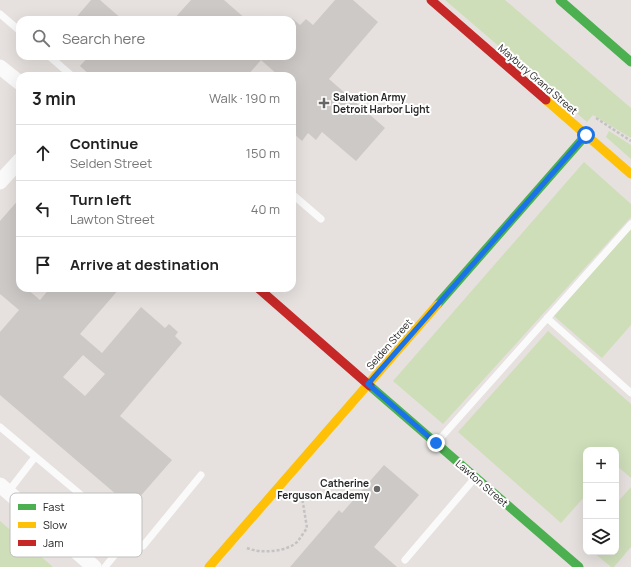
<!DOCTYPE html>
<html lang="en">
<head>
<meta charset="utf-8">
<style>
	:root { --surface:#fff; --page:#f2f2f2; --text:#222; --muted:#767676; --line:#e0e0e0 }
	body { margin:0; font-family:Manrope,sans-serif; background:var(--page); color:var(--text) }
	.controls { position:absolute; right:12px; bottom:12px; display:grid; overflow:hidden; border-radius:8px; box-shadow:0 4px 16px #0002 }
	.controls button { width:36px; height:36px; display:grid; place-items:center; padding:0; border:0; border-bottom:1px solid var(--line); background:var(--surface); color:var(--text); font:20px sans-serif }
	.stop { position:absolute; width:12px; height:12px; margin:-9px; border:3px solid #1a73e8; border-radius:50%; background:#fff }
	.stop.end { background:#1a73e8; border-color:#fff; box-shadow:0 1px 4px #0008 }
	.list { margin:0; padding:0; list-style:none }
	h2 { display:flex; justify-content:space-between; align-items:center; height:52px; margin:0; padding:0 16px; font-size:17px }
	h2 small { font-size:13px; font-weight:400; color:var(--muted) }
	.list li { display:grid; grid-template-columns:26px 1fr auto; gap:12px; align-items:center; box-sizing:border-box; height:56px; padding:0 16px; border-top:1px solid var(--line) }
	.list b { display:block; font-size:15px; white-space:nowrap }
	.list p { margin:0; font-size:13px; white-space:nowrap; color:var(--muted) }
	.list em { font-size:13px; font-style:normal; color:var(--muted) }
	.icon { flex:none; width:22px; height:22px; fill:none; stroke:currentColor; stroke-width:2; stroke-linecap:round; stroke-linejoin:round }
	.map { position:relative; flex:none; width:631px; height:567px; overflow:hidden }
	.search { position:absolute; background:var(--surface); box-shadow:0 4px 16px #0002; left:16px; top:16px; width:280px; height:44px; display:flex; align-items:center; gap:10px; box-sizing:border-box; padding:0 14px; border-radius:12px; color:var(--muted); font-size:15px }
	.panel { position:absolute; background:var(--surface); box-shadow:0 4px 16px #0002; left:16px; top:72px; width:280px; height:220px; border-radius:12px }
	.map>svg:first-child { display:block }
</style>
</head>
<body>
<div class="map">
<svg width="631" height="567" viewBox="0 0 631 567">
	<rect width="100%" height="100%" fill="#e6e1de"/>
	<path fill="#cedeb9" d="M445 0H505L631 108V138L593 115 587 122Z
		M609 131 631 145V159L606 137Z
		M584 162 631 204V217L443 424 393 381Z
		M631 229V325L602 358 554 316Z
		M548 331 631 404V478L616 465V450H586V495L561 523 458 432Z
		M631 487V547L614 567H611L593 552H616V504Z
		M0 521 53 567H0Z"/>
	<path fill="#cdc9c7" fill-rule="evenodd" d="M91 0H100L123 20H74Z
		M191 0H224L247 20H173Z
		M335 0H353L378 22 329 79 385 128 356 161 322 132 316 140 308 133 302 141 292 132V76H279L261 60 247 76H91L80 66 89 56H292V18L300 25 306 19 313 25Z
		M20 198V288H26L40 300 50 288H120L80 334 102 353 141 307 165 328 169 324 178 332 175 336 182 343 120 416 172 460 131 507 0 395V332L19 310 0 294V221ZM83 355 105 374 85 396 63 377Z
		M384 465 419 495 374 547 397 567H290L339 510 342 513Z"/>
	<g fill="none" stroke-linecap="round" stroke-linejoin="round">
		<path stroke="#c4c3c3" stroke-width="2.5" stroke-dasharray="3 2" stroke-linecap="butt" d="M596 118 631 141
			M247 548C260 554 288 552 298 541 301 537 304 532 307 528L302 497 298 492"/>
		<path stroke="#fbfafa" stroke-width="7" d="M0 14 20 31
			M49 56 72 76
			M292 194 321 219
			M547 318 631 393
			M0 427 130 536 105 567
			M437 442 631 224
			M8 492 35 457
			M130 536 143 546 201 475
			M405 560 474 479"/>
		<path stroke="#fbfafa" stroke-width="15" d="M0 67 20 83
			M0 182 20 160
			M0 485 94 567"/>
		<path stroke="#4caf50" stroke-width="9" d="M560 0 631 62
			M437 305 586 135
			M370 386 579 567"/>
		<path stroke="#ffc107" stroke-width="9" d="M546 100 631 174
			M209 567 437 305"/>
		<path stroke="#c62828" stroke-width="9" d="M431 0 546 100
			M258 288 370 386"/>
	</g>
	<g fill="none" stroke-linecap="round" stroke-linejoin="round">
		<path stroke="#1a73e8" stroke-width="5" d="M436 443 368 384 586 135"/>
	</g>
	<g fill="#6a6867" stroke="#fff" stroke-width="1.5">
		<path d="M322 97h4v4h4v4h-4v4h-4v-4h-4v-4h4z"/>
		<circle cx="377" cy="489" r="4"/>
	</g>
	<g text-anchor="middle" stroke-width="4" stroke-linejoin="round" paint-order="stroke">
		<g font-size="10" fill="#272727" stroke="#fff">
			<text transform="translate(538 79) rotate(41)" y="4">Maybury Grand Street</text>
			<text transform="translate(389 344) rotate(-49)" y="4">Selden Street</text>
			<text transform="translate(482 483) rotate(41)" y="4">Lawton Street</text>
		</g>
		<g font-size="10" font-weight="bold" fill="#272727" stroke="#fff" text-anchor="start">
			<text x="333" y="101">Salvation Army<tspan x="333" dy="12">Detroit Harbor Light</tspan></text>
			<text x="369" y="487" text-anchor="end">Catherine<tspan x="369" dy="12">Ferguson Academy</tspan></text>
		</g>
	</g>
	<rect x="10" y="493" width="132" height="64" rx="6" fill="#fff" stroke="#bebebe" stroke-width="1"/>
	<rect x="18" y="504" width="18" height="6" fill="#4caf50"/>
	<rect x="18" y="522" width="18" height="6" fill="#ffc107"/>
	<rect x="18" y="540" width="18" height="6" fill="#c62828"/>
	<g font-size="11" fill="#272727">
		<text x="43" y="511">Fast</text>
		<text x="43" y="529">Slow</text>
		<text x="43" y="547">Jam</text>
	</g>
</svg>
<div class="controls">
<button>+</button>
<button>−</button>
<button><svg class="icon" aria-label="layers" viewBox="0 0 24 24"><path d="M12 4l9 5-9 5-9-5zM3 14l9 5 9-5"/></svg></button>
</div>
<div class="stop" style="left:586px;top:135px"></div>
<div class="stop end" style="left:436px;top:443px"></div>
<div class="search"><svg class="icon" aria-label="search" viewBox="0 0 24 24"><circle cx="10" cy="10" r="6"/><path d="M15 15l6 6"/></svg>Search here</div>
<section class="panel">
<h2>3 min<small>Walk · 190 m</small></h2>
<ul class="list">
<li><svg class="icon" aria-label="ahead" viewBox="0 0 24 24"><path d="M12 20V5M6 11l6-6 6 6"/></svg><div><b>Continue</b><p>Selden Street</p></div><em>150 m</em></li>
<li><svg class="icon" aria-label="left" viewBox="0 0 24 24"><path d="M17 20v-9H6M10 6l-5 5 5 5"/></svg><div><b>Turn left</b><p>Lawton Street</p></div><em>40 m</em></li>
<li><svg class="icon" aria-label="arrive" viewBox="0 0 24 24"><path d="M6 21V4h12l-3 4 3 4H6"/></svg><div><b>Arrive at destination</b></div></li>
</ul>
</section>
</div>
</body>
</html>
